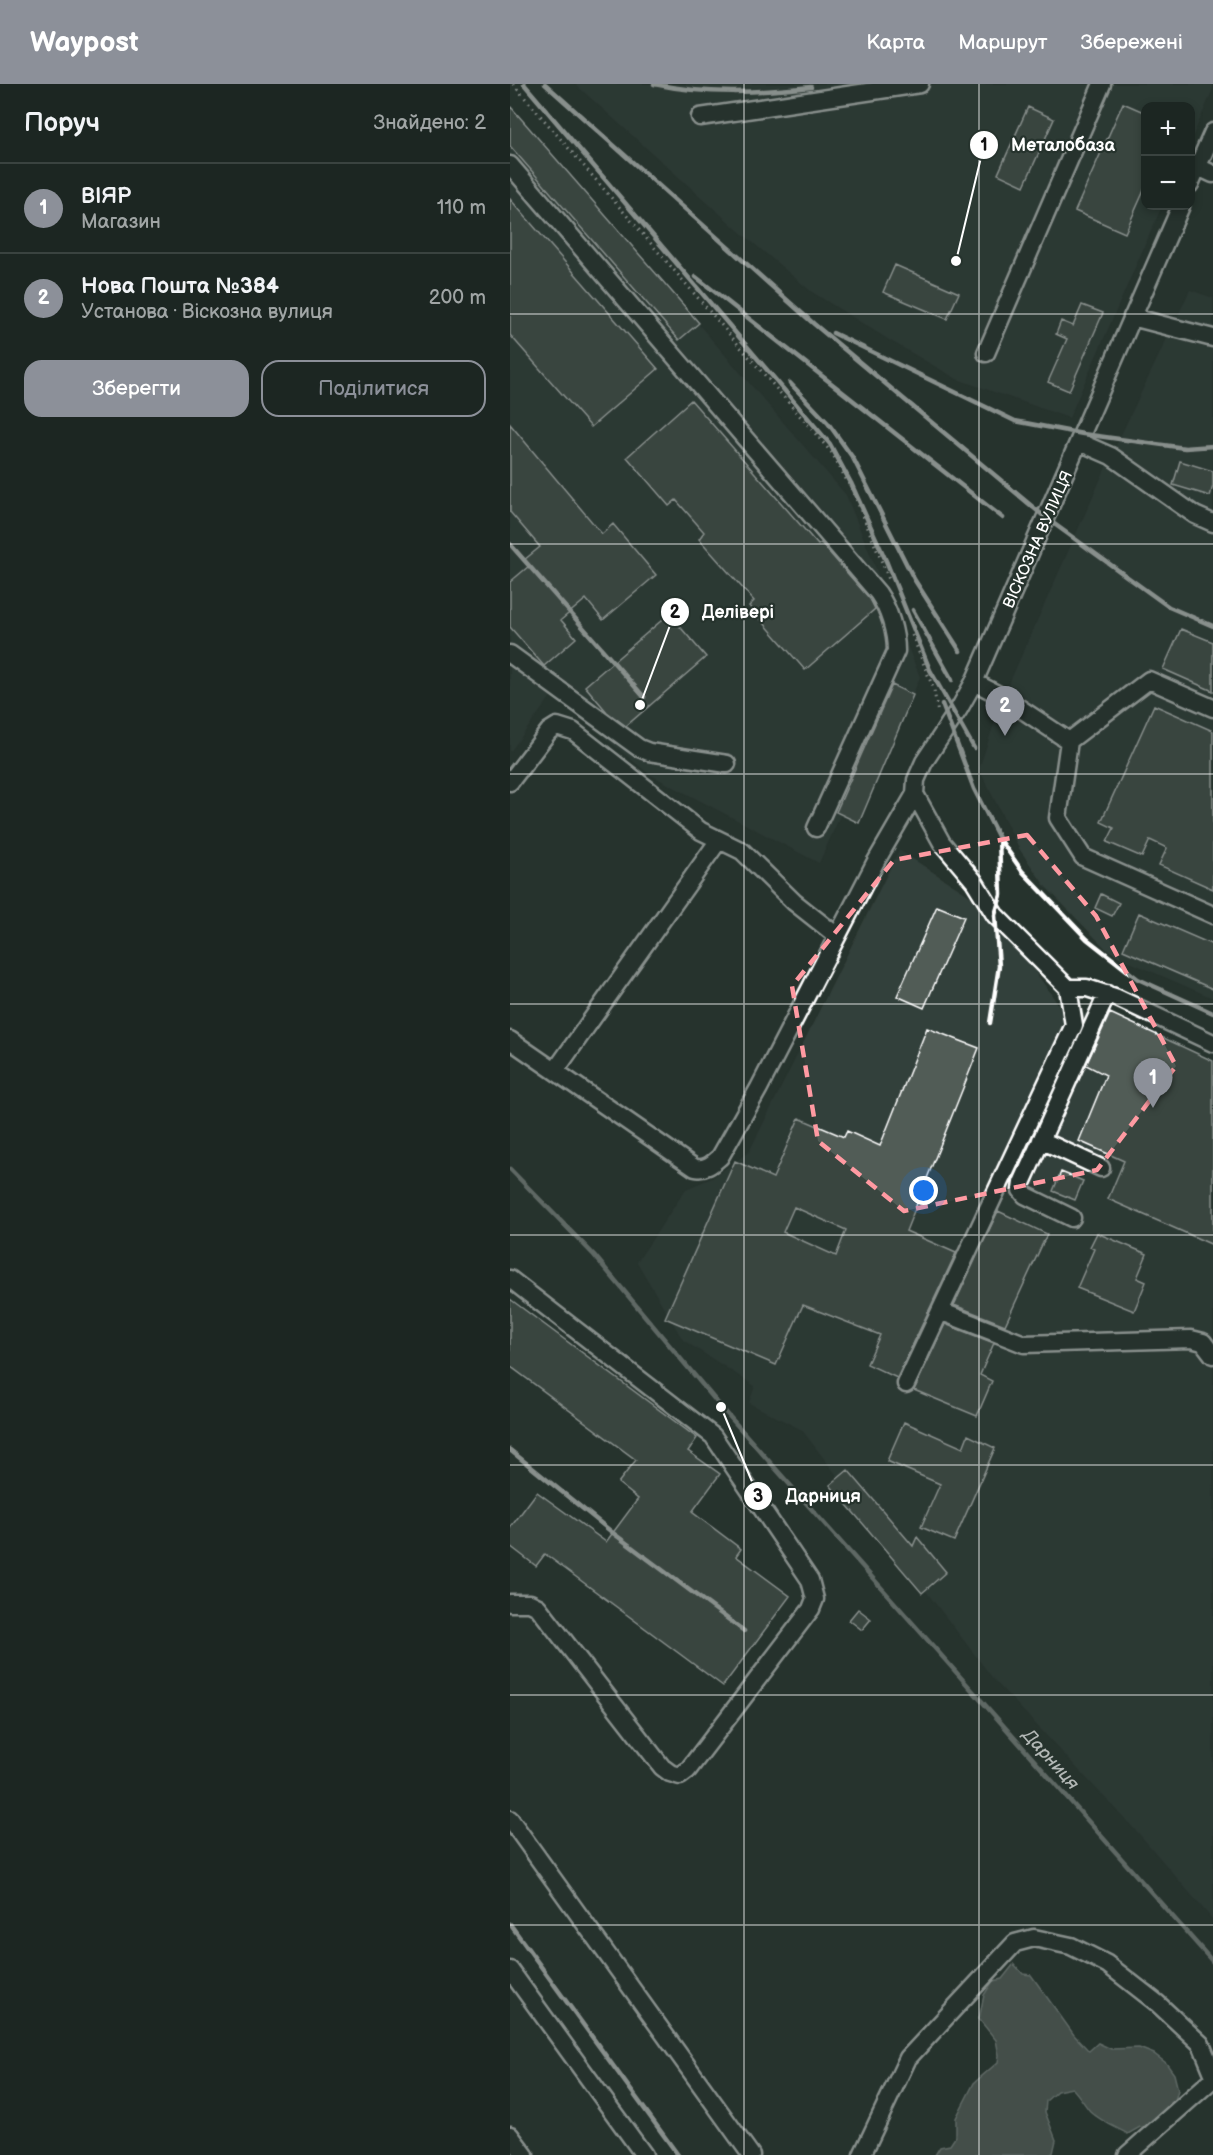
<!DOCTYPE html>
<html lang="uk">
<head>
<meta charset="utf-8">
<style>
	:root { --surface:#1c2622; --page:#252e2a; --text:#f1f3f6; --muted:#a0a5a5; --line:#3a4340; --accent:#8c9099 }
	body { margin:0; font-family:"Balsamiq Sans",sans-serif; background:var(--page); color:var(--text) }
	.controls { position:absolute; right:18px; top:18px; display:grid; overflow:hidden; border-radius:12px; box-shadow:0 3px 9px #0003 }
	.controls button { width:54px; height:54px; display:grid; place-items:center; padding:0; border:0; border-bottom:2px solid var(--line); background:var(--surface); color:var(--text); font:30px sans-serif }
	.you { position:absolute; left:414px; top:1107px; width:21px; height:21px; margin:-15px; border:4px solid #fff; border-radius:50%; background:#1a73e8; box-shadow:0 0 0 9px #1a73e833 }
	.badge { display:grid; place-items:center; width:39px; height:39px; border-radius:50%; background:var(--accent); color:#fff; font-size:20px; font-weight:700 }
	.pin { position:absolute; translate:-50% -50px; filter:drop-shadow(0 2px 3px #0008) }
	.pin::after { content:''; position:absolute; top:32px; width:21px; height:18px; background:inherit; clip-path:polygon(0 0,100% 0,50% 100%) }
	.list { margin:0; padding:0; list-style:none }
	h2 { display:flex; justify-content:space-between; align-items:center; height:78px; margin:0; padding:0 24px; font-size:26px }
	h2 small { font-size:20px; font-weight:400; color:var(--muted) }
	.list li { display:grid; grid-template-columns:39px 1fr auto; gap:18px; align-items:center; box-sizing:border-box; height:90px; padding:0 24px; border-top:2px solid var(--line) }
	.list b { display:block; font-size:22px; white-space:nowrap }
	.list p { margin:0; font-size:20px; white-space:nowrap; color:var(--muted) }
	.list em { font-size:20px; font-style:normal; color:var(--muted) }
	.actions { display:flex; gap:12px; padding:18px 24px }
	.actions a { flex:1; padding:14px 0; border:2px solid var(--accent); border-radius:18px; text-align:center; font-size:21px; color:var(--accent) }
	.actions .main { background:var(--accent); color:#fff }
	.map { position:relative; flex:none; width:703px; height:2071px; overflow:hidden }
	header { display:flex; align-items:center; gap:36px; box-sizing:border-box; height:84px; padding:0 30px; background:var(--accent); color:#fff }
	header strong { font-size:28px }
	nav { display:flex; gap:33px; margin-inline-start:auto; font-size:21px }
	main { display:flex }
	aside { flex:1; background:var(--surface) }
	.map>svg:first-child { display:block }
</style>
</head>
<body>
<header>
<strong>Waypost</strong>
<nav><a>Карта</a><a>Маршрут</a><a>Збережені</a></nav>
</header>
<main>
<aside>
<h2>Поруч<small>Знайдено: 2</small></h2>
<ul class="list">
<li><span class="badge">1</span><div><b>ВІЯР</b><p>Магазин</p></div><em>110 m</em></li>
<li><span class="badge">2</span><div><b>Нова Пошта №384</b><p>Установа · Віскозна вулиця</p></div><em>200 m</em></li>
</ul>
<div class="actions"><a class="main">Зберегти</a><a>Поділитися</a></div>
</aside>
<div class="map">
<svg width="703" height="2071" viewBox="0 0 703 2071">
	<rect width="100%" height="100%" fill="#26332d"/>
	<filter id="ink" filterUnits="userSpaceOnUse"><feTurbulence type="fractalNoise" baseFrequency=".0167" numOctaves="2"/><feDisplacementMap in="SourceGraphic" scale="12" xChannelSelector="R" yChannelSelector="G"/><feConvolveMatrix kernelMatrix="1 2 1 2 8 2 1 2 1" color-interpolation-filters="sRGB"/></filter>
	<g filter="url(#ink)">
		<path fill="#333f3a" d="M65 0H703V5L681 56 680 22H636V122H652L559 334 447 295 381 257 302 208 229 147Z
			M0 22 336 411 410 593 349 739 330 732 309 779 139 690 42 611 0 668Z
			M680 206 703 214V914L613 875 596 865 535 802 510 766 469 685 493 613 601 372Z
			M389 766 483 827 555 930 598 929 703 976V1836L631 1752 485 1597 292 1346 239 1319 245 1302 173 1256 127 1178 176 1105 202 1094 239 1068Z"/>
		<path fill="#67706c" stroke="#a4a9a7" stroke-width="1.5" d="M504 1880 513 1890 521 1891 564 1951 579 1967 588 1959 601 1965 629 1964 644 1970 656 1979 664 1990 668 2006 664 2020 641 2042 630 2043 618 2050C605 2043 590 2037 580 2027 574 2020 570 2012 562 2004L547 2007 536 2017 535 2028 546 2056 543 2069 539 2071H425L430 2063 440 2061 446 2052V2034L464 1999 488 1978 489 1971 486 1956 469 1935 474 1911 483 1897 492 1895Z"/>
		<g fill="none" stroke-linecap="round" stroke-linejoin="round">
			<path stroke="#a4a9a7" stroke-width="4.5" d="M0 1085 84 1171 211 1323 703 1878"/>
		</g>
		<path fill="#515c57" stroke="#fff" stroke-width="1.5" fill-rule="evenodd" d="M613 19 636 29V102L615 149 565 127Z
			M0 22 189 239 169 256 0 62Z
			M518 23 544 35 514 102 488 90Z
			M0 115 148 285 81 343 0 251Z
			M385 181 449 209 437 235 373 208Z
			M572 221 593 229 559 307 538 298 557 255 546 250 551 237 563 242Z
			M181 316 308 461 311 459 360 515 365 525 295 586 239 522 244 517 189 455 194 448 166 416 159 422 117 373Z
			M0 340 92 450 103 440 146 491 93 536 76 515 51 536 66 554 34 582 0 543V498L19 482 14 476 30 463 0 428Z
			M670 377 703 387V402L700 412 663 401Z
			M159 530 196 573 116 642 97 628 75 602Z
			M671 545 703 558V607L653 585Z
			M382 601 403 611 349 739 326 728Z
			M644 621 703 647V805L649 781 657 764 640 756 632 773 597 758 604 744 591 738Z
			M591 810 609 819 602 832 585 824Z
			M427 822 454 833 414 924 387 912Z
			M629 829 703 861V905L613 866Z
			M600 929 703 977V1161L598 1115 614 1077 569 1057 596 991 576 981Z
			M417 944 469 964 396 1147 446 1169 387 1294 357 1280 370 1251 293 1221 266 1281 155 1234 225 1077 263 1094 289 1034 334 1053 337 1047 370 1062ZM284 1123 336 1146 326 1172 273 1148Z
			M551 1088 573 1097 565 1116 543 1107Z
			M488 1127 537 1150 495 1241 444 1221Z
			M587 1149 637 1170 627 1194 636 1198 624 1227 567 1204 584 1165 580 1163Z
			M0 1215 187 1354 178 1367 210 1390 182 1428 231 1465 226 1472 280 1512 213 1602 35 1470 26 1482 0 1462V1444L27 1408 96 1458 128 1415 108 1399 126 1376 0 1282Z
			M435 1240 484 1259 470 1291 482 1297 467 1332 404 1306Z
			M394 1338 453 1364 458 1351 485 1364 444 1457 411 1443 430 1400 377 1377Z
			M338 1386 403 1462 407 1453 436 1488 412 1509 320 1401Z
			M348 1525 361 1535 352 1546 339 1536Z"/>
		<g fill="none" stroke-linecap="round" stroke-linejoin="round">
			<g stroke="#fff" stroke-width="21">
				<path id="minor" d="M190 33 410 0
					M0 81 368 509C379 525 386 548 386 567L306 744
					M688 83 703 90
					M680 100 703 48
					M622 233 703 254
					M476 269 592 0
					M569 358 601 372 685 431 703 439
					M0 570 129 664 139 668 217 680
					M464 598 493 613 559 657 548 734 573 773 703 831
					M559 657 639 596 703 624
					M0 698 39 647 47 642 63 647 191 747 232 767 284 818 327 852
					M405 710 432 759 464 797 485 831 558 904H577L605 913 703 959
					M0 956 185 1084C196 1086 202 1080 210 1073L249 1004 365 779 405 710 406 696 414 678 449 625 464 598 671 122
					M45 987 209 756
					M531 1056 591 1084
					M562 1134 515 1111 511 1106 512 1099 597 910
					M0 1195 203 1352 300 1496 305 1515 301 1525 178 1686 170 1692 160 1689 152 1683 28 1523 20 1519H0
					M430 1227 514 1260 681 1255 693 1258 703 1271
					M396 1300 564 941 558 904
					M0 1735 241 2071
					M0 1886 134 2071
					M0 2051 15 2071
					M352 2071 398 1974 505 1859 524 1854 561 1862 597 1880 647 1919 691 1960 703 1989
					M617 2071 703 1995"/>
			</g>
			<path stroke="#fff" stroke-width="3" stroke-dasharray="1.5 4.5" stroke-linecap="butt" d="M3 0 322 369 344 410 380 498
				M402 551 424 606 428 630"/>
			<use href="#minor" stroke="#26332d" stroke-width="16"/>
			<path stroke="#fff" stroke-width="4.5" d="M14 0 320 360 341 399 377 479 420 586 464 664
				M35 0 304 240 536 434 659 523 703 542
				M144 0C196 11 248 9 301 3
				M186 193 493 434
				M323 249 505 337 573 350 675 364 703 362
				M280 299 318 339 343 374 404 495 450 567
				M0 460 134 613
				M403 526 442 596
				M432 620 464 705 489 754 512 787 577 855 628 895 703 929
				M480 939 489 882 485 831 491 811 489 754
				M0 1366 103 1449 234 1547
				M0 1840 168 2071"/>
		</g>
	</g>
	<path d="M0 0H703V2071H0ZM517 751 586 832 666 982 587 1086 394 1127 308 1057 282 902 384 776Z" fill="#26332d" fill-opacity=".55" fill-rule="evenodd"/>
	<path fill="none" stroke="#ff9aa2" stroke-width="4.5" stroke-dasharray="12 8" stroke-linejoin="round" d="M517 751 586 832 666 982 587 1086 394 1127 308 1057 282 902 384 776Z"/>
	<path fill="none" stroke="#fff" stroke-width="1.5" stroke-opacity="0.55" d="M234 0V2071M469 0V2071M0 230H703M0 460H703M0 690H703M0 920H703M0 1151H703M0 1381H703M0 1611H703M0 1841H703"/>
	<g text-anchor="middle" stroke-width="4.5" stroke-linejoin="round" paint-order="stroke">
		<g font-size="16" fill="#fff" stroke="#26332d">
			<text transform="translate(527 455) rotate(-66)" y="6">ВІСКОЗНА ВУЛИЦЯ</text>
		</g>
		<g font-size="18" font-style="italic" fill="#b3b8b6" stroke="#26332d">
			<text transform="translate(541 1675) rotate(48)" y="6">Дарниця</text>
		</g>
	</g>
	<path fill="none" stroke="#fff" stroke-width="2" d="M446 177L474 61M130 621L165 528M211 1323L248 1412"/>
	<g fill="#fff" stroke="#26332d" stroke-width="2">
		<circle cx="446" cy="177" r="6"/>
		<circle cx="130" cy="621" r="6"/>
		<circle cx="211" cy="1323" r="6"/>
		<circle cx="474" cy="61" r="15"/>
		<circle cx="165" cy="528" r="15"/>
		<circle cx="248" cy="1412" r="15"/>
	</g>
	<g font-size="18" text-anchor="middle" font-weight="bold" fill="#111">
		<text x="474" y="67">1</text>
		<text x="165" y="534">2</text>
		<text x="248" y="1418">3</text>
	</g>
	<g font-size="18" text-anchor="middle" font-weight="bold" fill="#fff" stroke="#26332d" stroke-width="4.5" stroke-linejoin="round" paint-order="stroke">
		<text x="553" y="67">Металобаза</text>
		<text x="228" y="534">Делівері</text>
		<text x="313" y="1418">Дарниця</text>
	</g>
</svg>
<div class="controls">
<button>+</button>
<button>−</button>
</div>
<div class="you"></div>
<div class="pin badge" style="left:643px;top:1024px">1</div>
<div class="pin badge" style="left:495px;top:652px">2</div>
</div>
</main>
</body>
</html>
